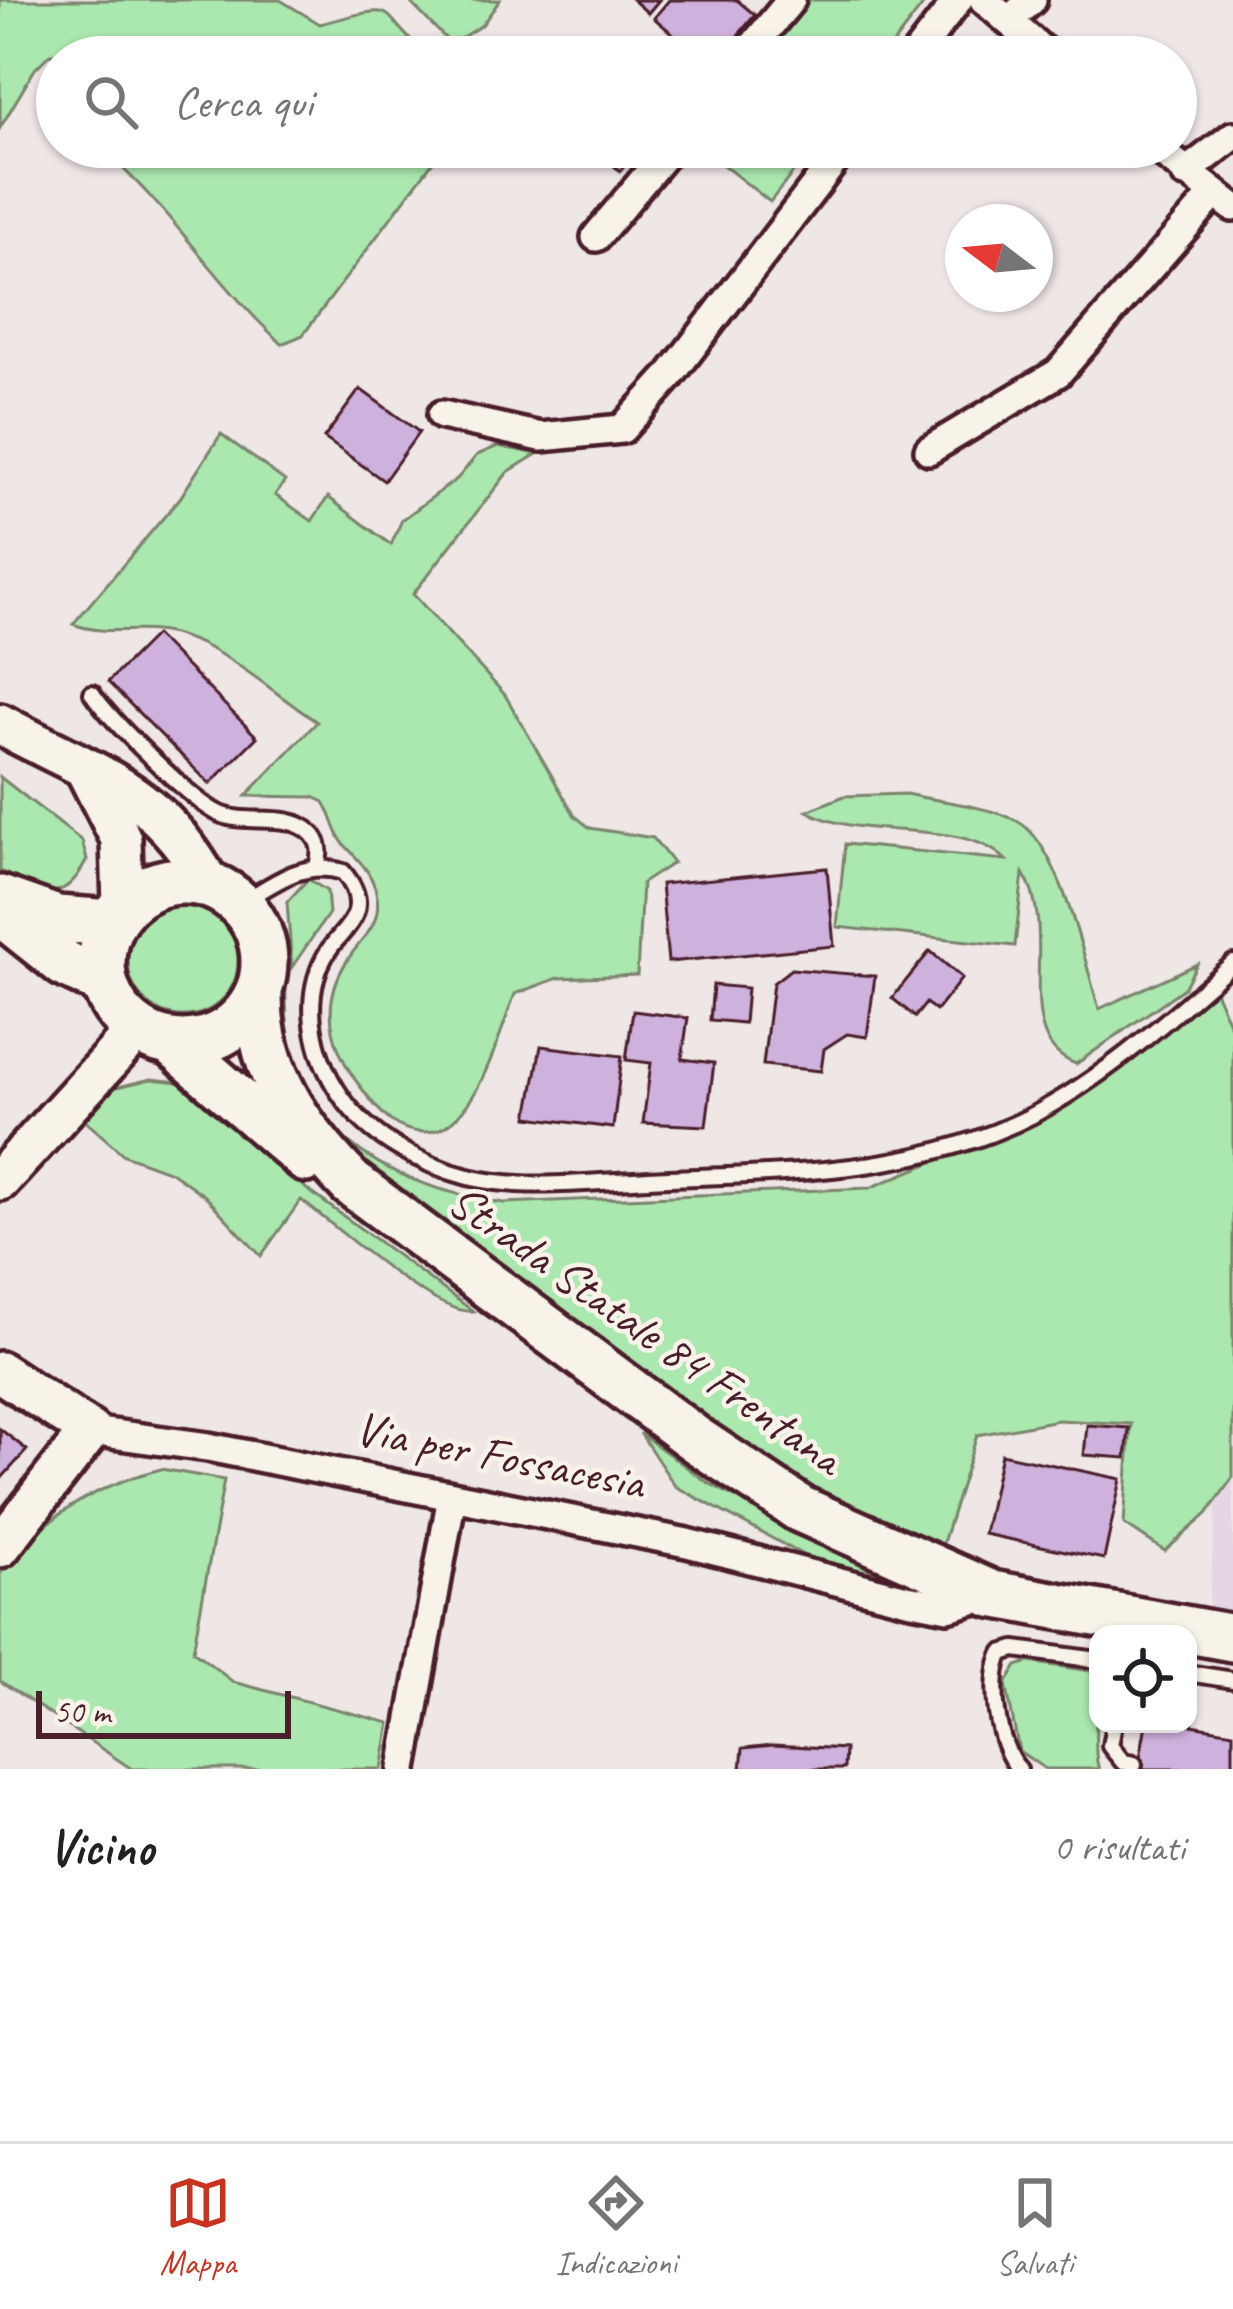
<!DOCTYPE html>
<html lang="it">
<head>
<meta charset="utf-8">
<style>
	:root { --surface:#fff; --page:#f2f2f2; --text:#202124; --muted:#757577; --line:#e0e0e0; --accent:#c8321e }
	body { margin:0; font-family:Caveat,sans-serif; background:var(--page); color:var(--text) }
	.controls { position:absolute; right:36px; bottom:36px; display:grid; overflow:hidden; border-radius:24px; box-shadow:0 3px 9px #0004 }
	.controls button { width:108px; height:108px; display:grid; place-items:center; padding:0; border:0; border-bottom:3px solid var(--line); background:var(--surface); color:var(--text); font:60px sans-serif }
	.compass { position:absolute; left:945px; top:204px; width:108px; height:108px; border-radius:50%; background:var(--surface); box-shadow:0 3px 9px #0004; rotate:286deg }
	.scale { position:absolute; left:36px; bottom:30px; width:255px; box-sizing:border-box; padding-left:12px; border:6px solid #4a1f2b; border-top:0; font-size:33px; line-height:42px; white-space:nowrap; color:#4a1f2b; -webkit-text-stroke:9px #f7f3e8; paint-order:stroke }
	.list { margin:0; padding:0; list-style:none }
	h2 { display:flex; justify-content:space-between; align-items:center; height:156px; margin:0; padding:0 48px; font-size:51px }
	h2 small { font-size:39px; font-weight:400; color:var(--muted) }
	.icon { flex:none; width:66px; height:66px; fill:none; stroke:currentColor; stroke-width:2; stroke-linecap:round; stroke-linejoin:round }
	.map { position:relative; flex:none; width:1233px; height:1769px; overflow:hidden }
	.search { position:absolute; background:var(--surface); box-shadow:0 3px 9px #0004; left:36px; right:36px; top:36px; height:132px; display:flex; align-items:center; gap:30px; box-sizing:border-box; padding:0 42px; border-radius:66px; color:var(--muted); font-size:45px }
	.sheet { height:372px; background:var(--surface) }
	nav { display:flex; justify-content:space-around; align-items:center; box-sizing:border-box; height:168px; border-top:3px solid var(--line); background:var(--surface); font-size:33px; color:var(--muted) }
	nav a { display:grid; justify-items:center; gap:6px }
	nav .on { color:var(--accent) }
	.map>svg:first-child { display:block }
</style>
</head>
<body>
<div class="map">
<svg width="1233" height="1769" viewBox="0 0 1233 1769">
	<rect width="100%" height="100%" fill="#efe6e6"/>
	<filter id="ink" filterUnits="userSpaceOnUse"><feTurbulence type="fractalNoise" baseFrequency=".00833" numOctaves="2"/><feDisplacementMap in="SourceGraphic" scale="24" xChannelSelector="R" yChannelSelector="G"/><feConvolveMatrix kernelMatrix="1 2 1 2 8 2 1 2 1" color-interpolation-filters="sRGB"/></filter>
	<g filter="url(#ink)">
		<path fill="#e5d6e3" d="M1233 1477V1616L1208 1611 1217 1499Z"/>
		<path fill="#abe8af" stroke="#7a846d" stroke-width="3" d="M0 0H280L320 24C410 0 371 11 430 57L50 54 35 69 0 128Z
			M408 0H500L482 25 451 44Z
			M807 0H927L883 57H760Z
			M99 147H444L303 335 282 344C215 283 169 205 99 147Z
			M700 147H813L770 202Z
			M221 434 285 481 275 495 312 521 328 497 391 545 402 520 458 478 477 455 498 446 537 454 508 472 413 594 505 695 575 816 590 828 653 838 673 863 642 883 637 975 558 978 515 994C499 1033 475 1133 424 1132 397 1132 382 1115 366 1094 330 1050 316 1001 353 952 367 934 381 921 377 896 372 871 359 861 343 843 335 833 332 814 324 802L313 797 246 796 317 722C273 693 225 647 173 634 138 625 107 637 73 624L180 498Z
			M0 777 82 841 87 860C60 911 43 888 0 871Z
			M906 794C940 802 986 805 1017 821 1060 843 1085 963 1099 1009L1197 964 1184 988 1076 1064C1007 1040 1062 933 1023 873L1015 946 837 927 845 844 1006 860C962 816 862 843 807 811L844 796Z
			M308 879 327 891 329 913 292 967 287 902Z
			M128 961a55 55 0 1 1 110 0a55 55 0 1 1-110 0Z
			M286 987C282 1126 380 1185 504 1203L870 1188 1028 1122 1097 1084 1214 989 1233 1032V1477L1207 1514 1165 1551 1124 1524 1131 1424 1058 1420 977 1435 941 1549 804 1486 720 1434 403 1195 326 1130 289 1073 278 1011Z
			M151 1079 188 1083 308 1190 473 1311C435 1316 336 1226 301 1200L261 1256 205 1196 171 1172 124 1155 81 1117 105 1090Z
			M640 1433 707 1482 883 1577 818 1563 675 1486Z
			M161 1469 224 1480 193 1651 233 1682 390 1723 382 1769H132L0 1681V1574C44 1517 91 1487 161 1469Z
			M1028 1662 1098 1672C1098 1695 1092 1754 1099 1769H1045L1019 1751 1006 1684 1017 1666Z"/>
		<path fill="#cfb1dd" stroke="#4a1f2b" stroke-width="3" d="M633 0H659L648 13Z
			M669 0H737L755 15 720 57H700L654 18Z
			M593 147H640L620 171Z
			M748 147H784L769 165Z
			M360 389 419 432 384 481 324 438Z
			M155 635 257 737 210 784 108 682Z
			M827 868 834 946 668 962 661 884Z
			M930 951 962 978 936 1011 926 1003 915 1017 892 998Z
			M791 969 875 976 867 1037 847 1034 824 1049 821 1071 763 1065 773 983Z
			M713 985 747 988 744 1023 710 1020Z
			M633 1011 688 1018 682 1059 714 1063 706 1126 643 1123 651 1063 626 1060Z
			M541 1046 622 1056 613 1128 528 1117Z
			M1087 1425 1129 1428 1126 1458 1084 1455Z
			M0 1429 27 1450 0 1480Z
			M1001 1454 1121 1479 1104 1559 984 1534Z
			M1188 1703 1196 1704 1192 1725 1233 1732V1769H1138L1146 1724H1188Z
			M773 1745 845 1749 844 1769H741L743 1748Z"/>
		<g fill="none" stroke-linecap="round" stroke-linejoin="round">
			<g stroke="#4a1f2b" stroke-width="22">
				<path id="lane" d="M92 693C108 718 194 803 220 814 248 826 287 811 310 832 321 842 321 853 317 866
					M240 904C273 884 303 859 343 872 353 884 361 899 355 914 350 928 336 938 328 951 300 996 312 1054 341 1096 369 1137 421 1165 468 1177 527 1191 589 1182 649 1179 778 1173 913 1176 1031 1116 1107 1076 1169 1019 1233 963
					M1188 1673 1233 1680
					M1114 1724 1110 1746 1123 1762 1134 1764
					M1019 1769C997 1747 988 1680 1002 1653L1015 1649 1098 1660"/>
			</g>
			<g stroke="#4a1f2b" stroke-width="36">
				<path id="street" d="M984 0 1050 57
					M1008 21 1032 0
					M744 57 791 0
					M914 57 958 0
					M1155 147 1233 207
					M1185 173 1233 136
					M596 237 671 147
					M442 415 541 437 622 429 669 377 845 147
					M929 450 1058 373 1214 194
					M90 1431 208 1447 687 1543 907 1599 948 1607 990 1595
					M403 1769 452 1496"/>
			</g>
			<g stroke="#4a1f2b" stroke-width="48">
				<path id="secondary" d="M0 724C91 774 156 787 209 884
					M87 772 121 839 123 906
					M0 1180 137 1030
					M0 1372 90 1431 0 1547"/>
			</g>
			<g stroke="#4a1f2b" stroke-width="54">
				<path id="primary" d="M102 962a81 81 0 1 1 162 0a81 81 0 1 1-162 0Z
					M0 899 57 919 111 923
					M0 912 65 964 103 982
					M259 991C257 1069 298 1129 351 1183L695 1439 800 1509 992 1594 1233 1638
					M171 1042 306 1159"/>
			</g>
			<use href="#lane" stroke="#f7f3e8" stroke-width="14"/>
			<use href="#street" stroke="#f7f3e8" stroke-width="27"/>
			<use href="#secondary" stroke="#f7f3e8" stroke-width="39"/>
			<use href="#primary" stroke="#f7f3e8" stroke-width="45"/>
		</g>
	</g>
	<g text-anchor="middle" stroke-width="9" stroke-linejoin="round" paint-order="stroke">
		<g font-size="48" fill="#4a1f2b" stroke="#f7f3e8">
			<text transform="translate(646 1328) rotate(35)" y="17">Strada Statale 84 Frentana</text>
			<text transform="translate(500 1454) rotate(11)" y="17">Via per Fossacesia</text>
		</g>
	</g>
</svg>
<div class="controls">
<button><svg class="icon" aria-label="locate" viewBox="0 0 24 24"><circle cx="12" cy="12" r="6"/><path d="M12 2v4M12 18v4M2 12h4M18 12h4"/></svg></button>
</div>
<svg class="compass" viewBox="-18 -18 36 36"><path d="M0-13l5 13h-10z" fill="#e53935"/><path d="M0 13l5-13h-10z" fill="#757577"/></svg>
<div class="scale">50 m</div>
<div class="search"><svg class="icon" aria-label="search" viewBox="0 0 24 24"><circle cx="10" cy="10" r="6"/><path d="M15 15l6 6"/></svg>Cerca qui</div>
</div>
<section class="sheet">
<h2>Vicino<small>0 risultati</small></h2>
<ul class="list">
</ul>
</section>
<nav>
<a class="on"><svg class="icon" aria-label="map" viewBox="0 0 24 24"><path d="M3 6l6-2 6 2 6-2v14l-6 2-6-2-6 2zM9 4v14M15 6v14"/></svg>Mappa</a>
<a><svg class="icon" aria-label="directions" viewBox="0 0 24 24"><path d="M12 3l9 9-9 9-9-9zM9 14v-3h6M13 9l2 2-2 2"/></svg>Indicazioni</a>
<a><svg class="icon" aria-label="saved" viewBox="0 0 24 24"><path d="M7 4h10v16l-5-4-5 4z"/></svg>Salvati</a>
</nav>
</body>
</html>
